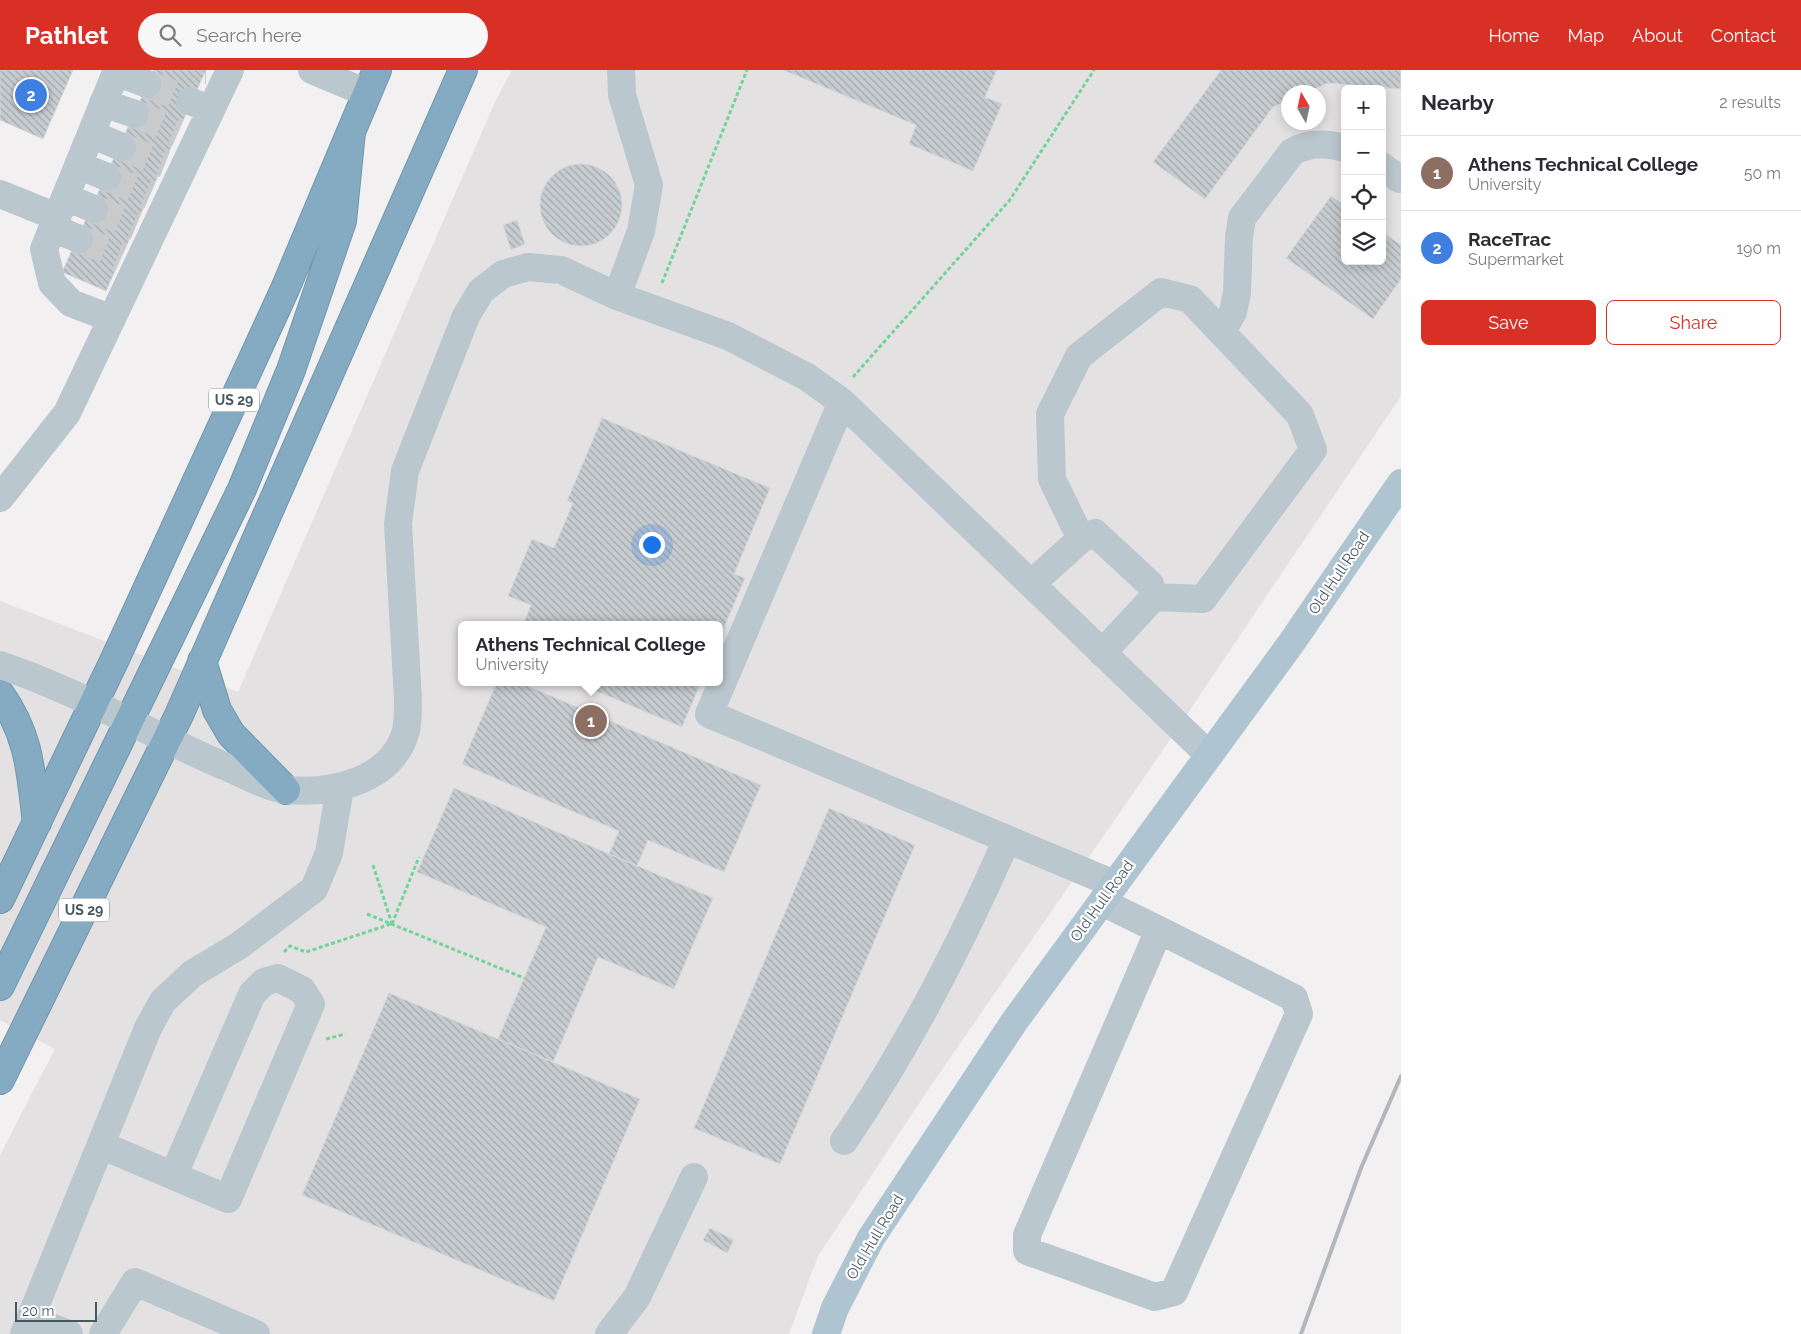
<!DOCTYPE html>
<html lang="en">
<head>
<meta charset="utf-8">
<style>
	:root { --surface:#fff; --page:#f7f7f7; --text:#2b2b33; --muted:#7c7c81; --line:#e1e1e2; --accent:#d93025 }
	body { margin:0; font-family:Raleway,sans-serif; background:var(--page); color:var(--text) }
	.controls { position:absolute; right:15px; top:15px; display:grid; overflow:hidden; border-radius:8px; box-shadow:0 2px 12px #0003 }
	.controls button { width:45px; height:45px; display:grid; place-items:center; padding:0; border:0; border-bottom:1px solid var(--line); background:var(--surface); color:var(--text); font:25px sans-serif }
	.compass { position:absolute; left:1281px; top:15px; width:45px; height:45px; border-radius:50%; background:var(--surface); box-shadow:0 2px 12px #0003; rotate:351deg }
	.scale { position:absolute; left:15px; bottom:12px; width:82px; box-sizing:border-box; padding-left:5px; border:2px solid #47575f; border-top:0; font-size:14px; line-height:18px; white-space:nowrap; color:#47575f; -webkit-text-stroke:4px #fff; paint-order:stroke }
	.you { position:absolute; left:651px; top:474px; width:18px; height:18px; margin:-12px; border:4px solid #fff; border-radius:50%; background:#1a73e8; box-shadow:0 0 0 8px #1a73e833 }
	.badge { display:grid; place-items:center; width:32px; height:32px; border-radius:50%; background:var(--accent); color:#fff; font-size:16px; font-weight:700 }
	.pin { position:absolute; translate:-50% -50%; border:2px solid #fff; box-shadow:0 1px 5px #0006 }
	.popup { position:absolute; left:458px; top:551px; width:265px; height:65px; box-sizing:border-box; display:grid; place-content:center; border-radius:8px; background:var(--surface); filter:drop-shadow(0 1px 4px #0005); font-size:16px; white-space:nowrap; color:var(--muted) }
	.popup b { font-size:19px; color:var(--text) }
	.popup::after { content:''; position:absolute; left:50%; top:100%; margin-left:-10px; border:10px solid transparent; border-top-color:var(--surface) }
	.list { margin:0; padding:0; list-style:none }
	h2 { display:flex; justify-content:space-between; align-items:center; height:65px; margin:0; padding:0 20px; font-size:21px }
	h2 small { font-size:16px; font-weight:400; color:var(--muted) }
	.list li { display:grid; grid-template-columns:32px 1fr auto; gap:15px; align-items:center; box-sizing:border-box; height:75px; padding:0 20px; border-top:1px solid var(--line) }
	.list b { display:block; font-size:19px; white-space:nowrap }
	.list p { margin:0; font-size:16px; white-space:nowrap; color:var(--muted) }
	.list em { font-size:16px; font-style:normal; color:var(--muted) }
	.actions { display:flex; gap:10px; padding:15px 20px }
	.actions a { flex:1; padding:11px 0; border:1px solid var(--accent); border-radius:8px; text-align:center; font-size:18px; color:var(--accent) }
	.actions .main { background:var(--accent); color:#fff }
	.icon { flex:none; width:28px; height:28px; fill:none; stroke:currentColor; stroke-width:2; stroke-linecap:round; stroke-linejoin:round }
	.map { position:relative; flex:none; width:1401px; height:1264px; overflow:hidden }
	header { display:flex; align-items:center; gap:30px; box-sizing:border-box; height:70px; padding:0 25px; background:var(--accent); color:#fff }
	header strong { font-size:24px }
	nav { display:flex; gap:28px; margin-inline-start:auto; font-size:18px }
	.search { width:350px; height:45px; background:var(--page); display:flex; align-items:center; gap:12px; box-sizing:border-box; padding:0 18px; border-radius:28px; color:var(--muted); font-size:19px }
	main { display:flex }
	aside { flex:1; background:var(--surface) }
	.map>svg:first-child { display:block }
</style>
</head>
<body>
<header>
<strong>Pathlet</strong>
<div class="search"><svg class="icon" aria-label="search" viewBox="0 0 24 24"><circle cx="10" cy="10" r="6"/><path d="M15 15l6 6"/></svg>Search here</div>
<nav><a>Home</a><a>Map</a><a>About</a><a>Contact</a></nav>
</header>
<main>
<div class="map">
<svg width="1401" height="1264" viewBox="0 0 1401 1264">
	<defs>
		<pattern id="building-back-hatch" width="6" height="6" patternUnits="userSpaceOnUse" patternTransform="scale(1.25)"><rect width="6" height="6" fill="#c7ccd0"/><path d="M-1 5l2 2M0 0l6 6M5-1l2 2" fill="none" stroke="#a3a8ac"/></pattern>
	</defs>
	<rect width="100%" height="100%" fill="#f3f0f1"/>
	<path fill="#e4e1e3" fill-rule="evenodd" d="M512 0H1401V326L1163 680 930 1017 818 1186 789 1264H0V1085L55 979 0 950V531L238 622 495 32ZM1345 19H1382V191H1345ZM1288 22H1318V52H1288ZM462 555H720V612H462Z"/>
	<path fill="url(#building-back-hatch)" stroke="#d4d7dc" d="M0 0H73L43 69 0 50Z
		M154 0H206L106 221 62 202Z
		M783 0H997L985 27 1002 34 973 101 909 74 916 55Z
		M1221 0H1401V19L1328 13 1307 22H1288V30L1273 37 1205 129 1153 92Z
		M540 135a41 41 0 1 1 82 0a41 41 0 1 1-82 0Z
		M1331 126 1345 136V191H1382V162L1401 175V209L1373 249 1286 188Z
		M517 150 525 174 511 180 503 155Z
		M602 348 770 418 734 504 745 508 720 567V555H523L531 535 508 526 532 469 554 478 573 433 567 431Z
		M497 612H518L761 715 724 802 648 770 637 796 609 784 619 761 462 694Z
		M575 612H701L682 657Z
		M454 718 713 828 674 919 598 887 553 992 498 969 546 857 417 802Z
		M829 738 915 775 780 1094 694 1058Z
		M389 923 640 1029 554 1231 302 1125Z
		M710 1158 734 1170 727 1183 703 1170Z"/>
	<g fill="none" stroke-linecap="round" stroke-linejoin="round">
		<path stroke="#c8cacc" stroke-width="28" stroke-dasharray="28 14" stroke-linecap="butt" d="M205 0H206
			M147 14 190 31
			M135 44 178 62
			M122 77 165 94
			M107 107 150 125
			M94 139 136 156
			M79 169 121 186"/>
		<g stroke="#7096ae" stroke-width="30">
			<path id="highway" d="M202 591 217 640 231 664 286 720
				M0 624C30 666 31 703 37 753
				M0 829 115 589 285 219 377 0
				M0 916 242 419 291 300 342 151 351 62
				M0 1010 179 645 463 0"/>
		</g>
		<path stroke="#72d496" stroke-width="3" stroke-dasharray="4 2.5" stroke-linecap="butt" d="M662 213 747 0
			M853 307 1009 131 1094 0
			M373 795 392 854
			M367 844 524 908
			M392 854 419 787
			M284 882 290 876 306 882 391 854
			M326 969 345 964"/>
		<path stroke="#bbc7ce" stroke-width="28" d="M312 0 367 23
			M116 2 147 14
			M190 31 211 40
			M103 33 135 44
			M91 64 122 77
			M78 95 107 107
			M1382 96 1399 109 1401 107
			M0 124 57 147
			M66 127 94 139
			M53 158 79 169
			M617 226 641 161 649 115 622 25 621 0
			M112 249 71 233 52 213 44 179 117 0
			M1222 261 1233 242 1237 223 1239 167 1242 148 1292 82C1309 72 1327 73 1345 78
			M842 332 1209 685
			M0 428 67 343 230 0
			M1081 469 1052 409 1050 344 1079 286 1161 222 1190 229 1300 345 1313 380 1203 529 1154 527
			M1031 514 1081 469 1095 463 1150 514 1154 527 1102 583
			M0 595C78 621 149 664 224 696 242 703 269 719 287 720 332 724 392 711 406 661 408 651 408 640 408 630L398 454 405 401 466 246 481 221 503 204 528 197 561 200 617 226 728 266 807 307 842 332 709 644 1114 814
			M1102 832 1159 860 1027 1165V1181L1155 1227 1174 1222 1299 944 1294 928 1159 860
			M844 1071C909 976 961 874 1007 769
			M101 1075 228 1129 311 934 302 920 278 908 264 912 252 924 174 1104
			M30 1249 69 1264
			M24 1264 148 958 163 931 192 904 240 875 314 819 329 783 340 718
			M103 1264 135 1212 256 1264
			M609 1264 637 1227 694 1107"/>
		<path stroke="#aec4d1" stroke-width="28" d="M826 1264 835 1238 871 1168 1014 952 1292 572 1401 413"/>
		<use href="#highway" stroke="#85abc2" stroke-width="28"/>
		<path stroke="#b2b7bb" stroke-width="4" d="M1301 1264 1361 1098 1401 1006"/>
	</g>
	<g text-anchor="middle" stroke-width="4.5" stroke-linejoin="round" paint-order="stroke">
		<g fill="#fff" stroke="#7e898f" stroke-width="1">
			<rect x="209" y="318.5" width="50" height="23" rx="4"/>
			<rect x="59" y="828.5" width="50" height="23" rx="4"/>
		</g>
		<g font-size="14" font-weight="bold" fill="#47575f">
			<text x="234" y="335">US 29</text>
			<text x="84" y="845">US 29</text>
		</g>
		<g font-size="15" fill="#47575f" stroke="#fff">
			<text transform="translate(1339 503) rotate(-56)" y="5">Old Hull Road</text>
			<text transform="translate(1102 831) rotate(-54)" y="5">Old Hull Road</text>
			<text transform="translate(875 1167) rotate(-59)" y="5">Old Hull Road</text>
		</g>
	</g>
</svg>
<div class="controls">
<button>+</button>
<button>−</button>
<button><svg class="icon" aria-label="locate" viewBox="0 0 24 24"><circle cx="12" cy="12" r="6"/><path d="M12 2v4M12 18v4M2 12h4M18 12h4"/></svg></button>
<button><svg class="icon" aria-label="layers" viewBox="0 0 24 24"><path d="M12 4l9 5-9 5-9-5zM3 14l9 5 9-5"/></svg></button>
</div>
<svg class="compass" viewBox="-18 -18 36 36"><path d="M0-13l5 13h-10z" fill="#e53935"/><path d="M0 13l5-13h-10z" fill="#7c7c81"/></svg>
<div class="scale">20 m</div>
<div class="you"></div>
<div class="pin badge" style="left:591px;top:651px;background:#8d6e63">1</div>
<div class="popup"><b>Athens Technical College</b>University</div>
<div class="pin badge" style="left:31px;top:25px;background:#3f7fe0">2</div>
</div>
<aside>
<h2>Nearby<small>2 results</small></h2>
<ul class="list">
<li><span class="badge" style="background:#8d6e63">1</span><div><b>Athens Technical College</b><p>University</p></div><em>50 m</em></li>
<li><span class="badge" style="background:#3f7fe0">2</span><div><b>RaceTrac</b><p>Supermarket</p></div><em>190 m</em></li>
</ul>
<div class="actions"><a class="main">Save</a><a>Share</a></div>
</aside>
</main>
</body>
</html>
